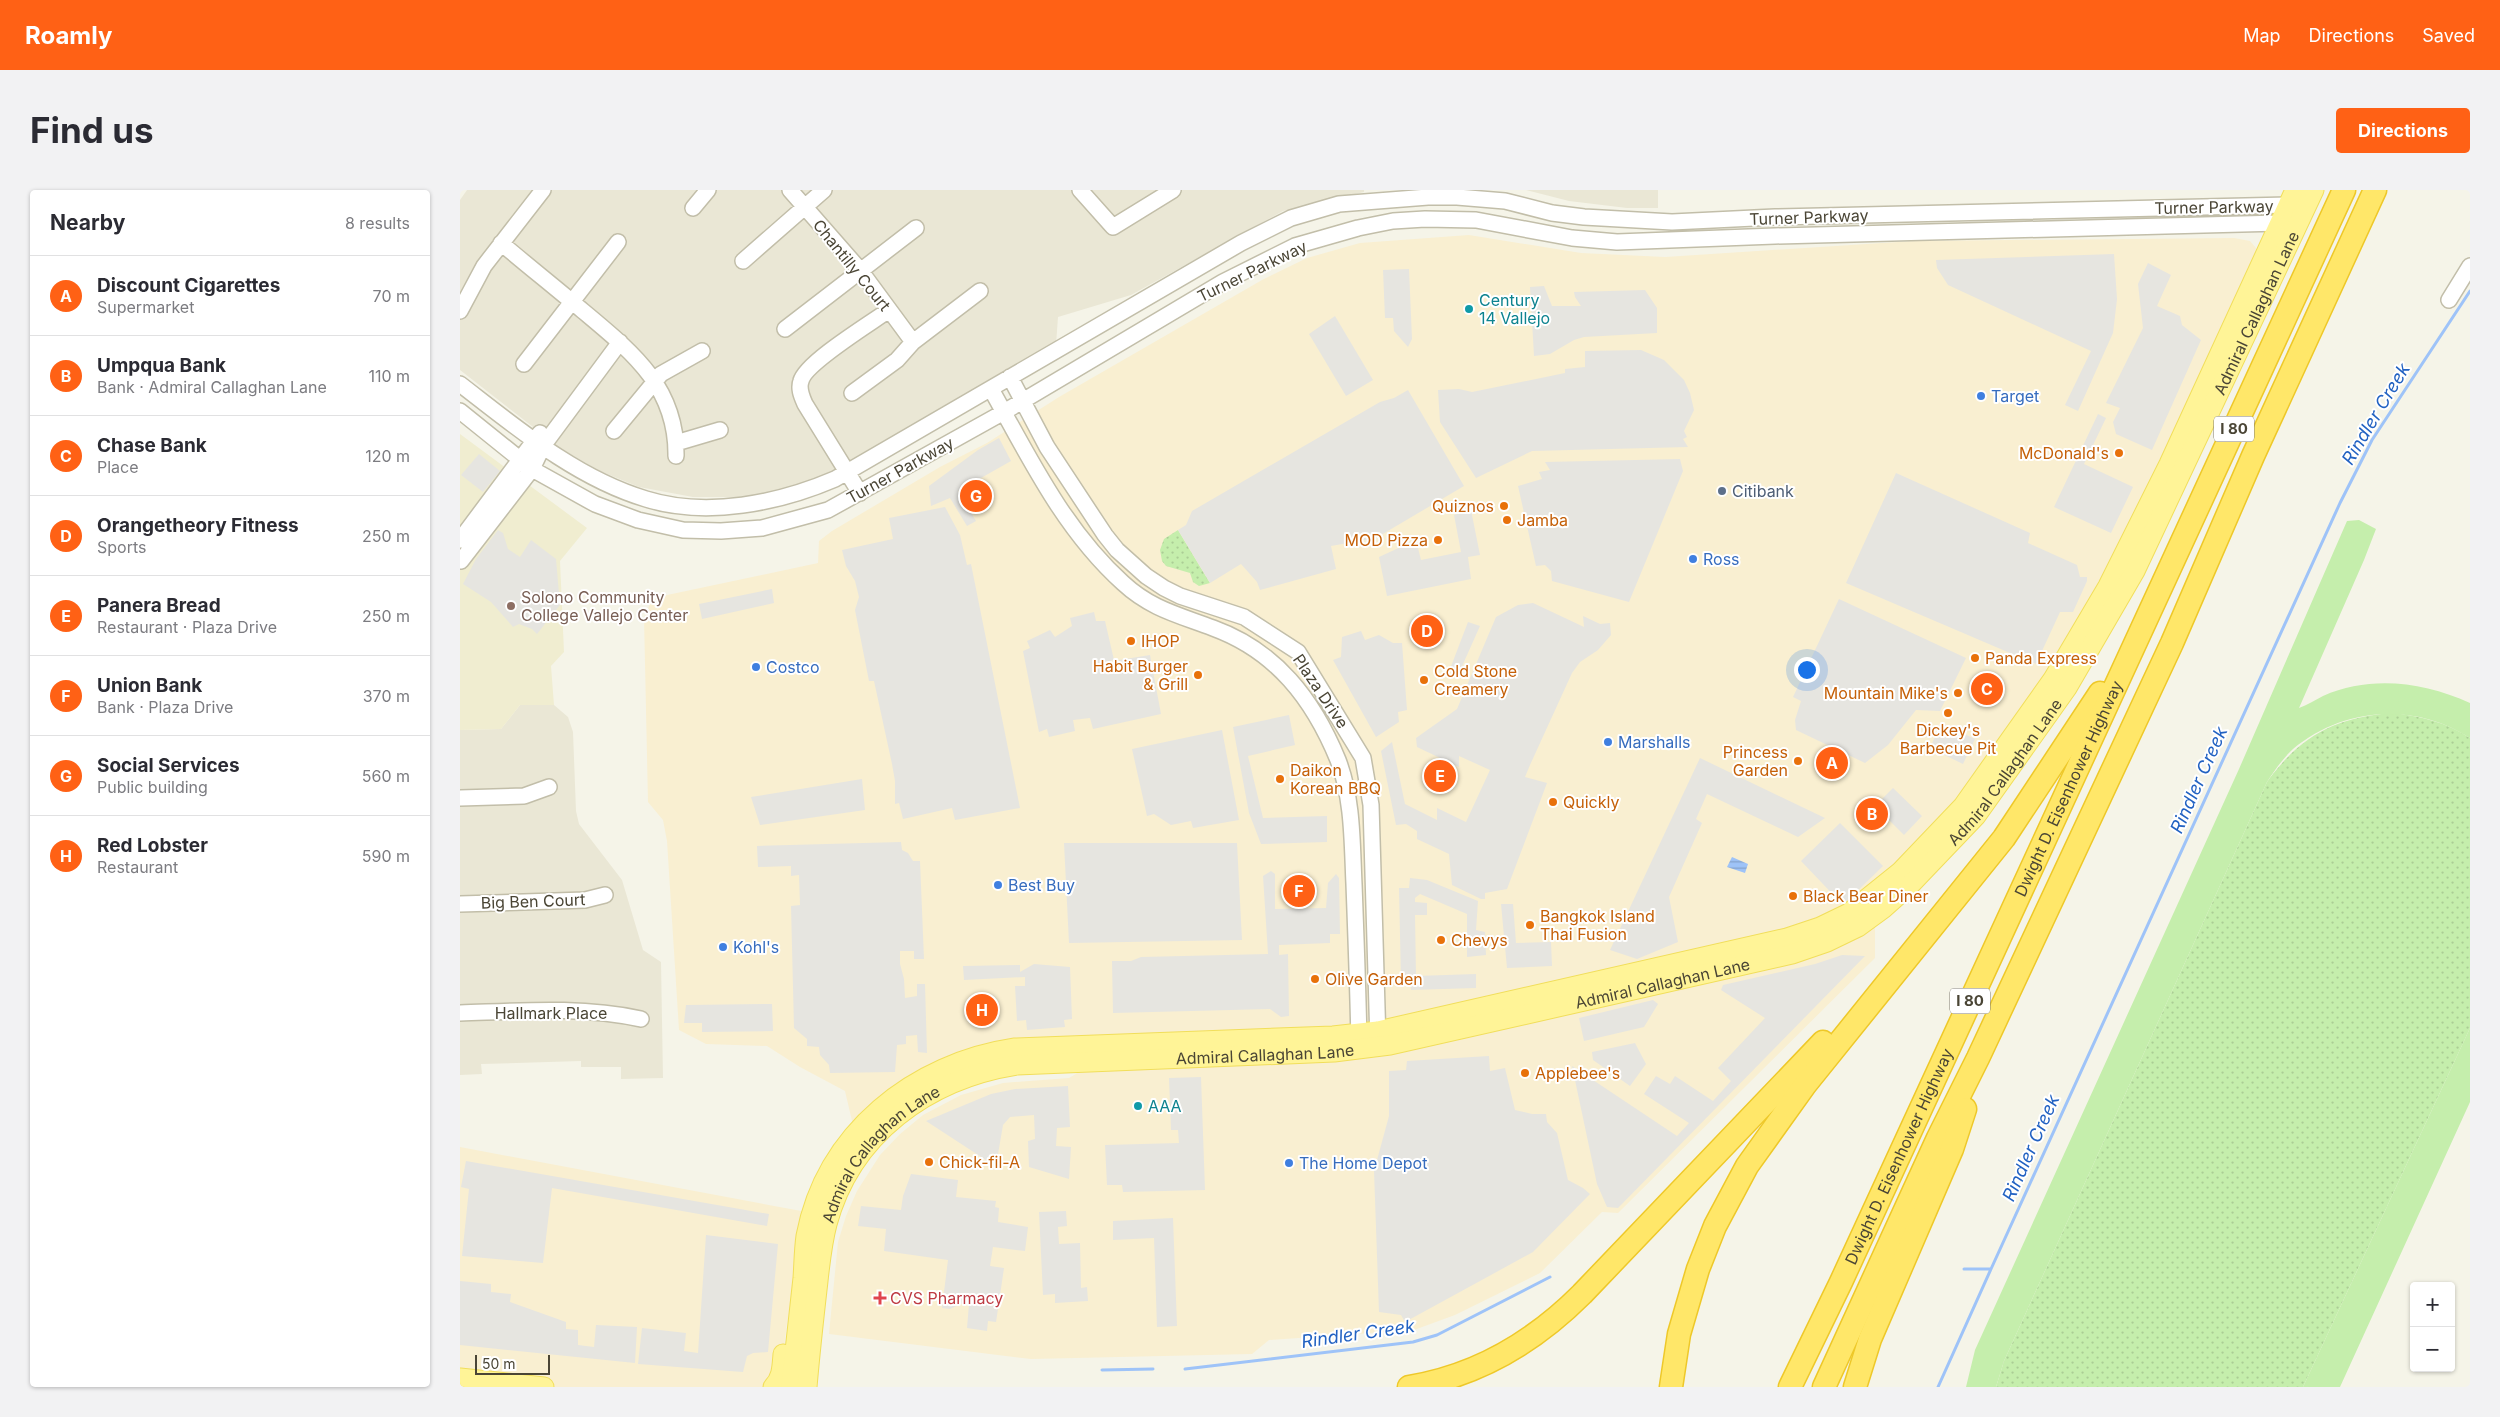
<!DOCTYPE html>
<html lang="en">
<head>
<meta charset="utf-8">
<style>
	:root { --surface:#fff; --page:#f2f2f3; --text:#2b2b33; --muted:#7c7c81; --line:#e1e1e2; --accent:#ff6115 }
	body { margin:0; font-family:Inter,sans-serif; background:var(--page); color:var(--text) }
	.controls { position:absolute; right:15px; bottom:15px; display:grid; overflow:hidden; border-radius:5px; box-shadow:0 1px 4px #0004 }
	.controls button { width:45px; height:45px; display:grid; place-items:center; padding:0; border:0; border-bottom:1px solid var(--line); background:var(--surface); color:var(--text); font:25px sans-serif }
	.scale { position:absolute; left:15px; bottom:12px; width:75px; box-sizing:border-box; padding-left:5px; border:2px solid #4a4535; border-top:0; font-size:14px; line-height:18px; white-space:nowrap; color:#4a4535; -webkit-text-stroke:4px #fff; paint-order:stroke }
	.you { position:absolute; left:1346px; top:479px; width:18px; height:18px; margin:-12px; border:4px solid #fff; border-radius:50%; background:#1a73e8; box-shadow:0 0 0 8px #1a73e833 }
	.badge { display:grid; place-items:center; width:32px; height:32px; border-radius:50%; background:var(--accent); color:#fff; font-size:16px; font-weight:700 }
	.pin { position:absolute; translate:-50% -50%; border:2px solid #fff; box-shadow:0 1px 5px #0006 }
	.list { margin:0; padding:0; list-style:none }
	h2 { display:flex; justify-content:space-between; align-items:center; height:65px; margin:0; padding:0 20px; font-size:21px }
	h2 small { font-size:16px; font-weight:400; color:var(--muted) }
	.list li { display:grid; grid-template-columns:32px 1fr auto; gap:15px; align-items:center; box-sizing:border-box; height:80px; padding:0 20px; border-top:1px solid var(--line) }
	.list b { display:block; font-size:19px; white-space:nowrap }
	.list p { margin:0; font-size:16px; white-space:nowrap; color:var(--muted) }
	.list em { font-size:16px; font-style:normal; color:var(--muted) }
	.map { position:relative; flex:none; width:2010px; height:1197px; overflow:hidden; border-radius:5px }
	header { display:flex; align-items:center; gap:30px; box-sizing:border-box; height:70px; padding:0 25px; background:var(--accent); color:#fff }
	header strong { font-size:24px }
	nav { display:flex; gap:28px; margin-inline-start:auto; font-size:18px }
	.intro { display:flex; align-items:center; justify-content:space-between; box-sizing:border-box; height:120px; padding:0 30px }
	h1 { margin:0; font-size:35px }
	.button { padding:12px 22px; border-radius:5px; background:var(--accent); color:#fff; font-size:18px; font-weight:700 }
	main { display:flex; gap:30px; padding:0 30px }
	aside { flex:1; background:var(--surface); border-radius:5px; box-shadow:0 1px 4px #0004 }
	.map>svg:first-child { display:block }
</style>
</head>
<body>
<header>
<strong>Roamly</strong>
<nav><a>Map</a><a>Directions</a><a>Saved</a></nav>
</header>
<div class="intro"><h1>Find us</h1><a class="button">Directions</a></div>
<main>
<aside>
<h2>Nearby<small>8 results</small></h2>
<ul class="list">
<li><span class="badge">A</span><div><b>Discount Cigarettes</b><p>Supermarket</p></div><em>70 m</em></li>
<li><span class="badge">B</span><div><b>Umpqua Bank</b><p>Bank · Admiral Callaghan Lane</p></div><em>110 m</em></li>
<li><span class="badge">C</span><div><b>Chase Bank</b><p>Place</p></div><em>120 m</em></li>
<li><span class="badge">D</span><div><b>Orangetheory Fitness</b><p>Sports</p></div><em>250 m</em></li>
<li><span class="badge">E</span><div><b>Panera Bread</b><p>Restaurant · Plaza Drive</p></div><em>250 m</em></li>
<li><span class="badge">F</span><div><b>Union Bank</b><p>Bank · Plaza Drive</p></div><em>370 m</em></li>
<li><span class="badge">G</span><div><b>Social Services</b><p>Public building</p></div><em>560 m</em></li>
<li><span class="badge">H</span><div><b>Red Lobster</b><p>Restaurant</p></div><em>590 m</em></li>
</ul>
</aside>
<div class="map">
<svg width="2010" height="1197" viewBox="0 0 2010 1197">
	<defs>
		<pattern id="grass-dots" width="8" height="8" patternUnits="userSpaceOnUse" patternTransform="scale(1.25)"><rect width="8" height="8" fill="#c5eeac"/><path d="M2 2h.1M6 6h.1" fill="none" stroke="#abcd95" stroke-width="1.8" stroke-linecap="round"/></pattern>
		<pattern id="water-rules" width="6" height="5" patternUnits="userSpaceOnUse" patternTransform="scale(1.25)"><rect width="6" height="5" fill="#9ec3f8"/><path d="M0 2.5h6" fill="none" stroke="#83a0ca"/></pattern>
	</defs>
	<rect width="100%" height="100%" fill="#f5f4e8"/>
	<path fill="#eae7d5" d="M7 0H904V2L823 21 671 105 598 127 596 155 405 267 340 297 286 307H233L179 297 140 281 100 258 0 180V10Z
		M1066 0H1198V18H1167L1109 11Z
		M60 515H94L108 527 113 542 116 621 119 634 162 690 183 760 201 772 203 888 161 889V877H121V871L21 874 22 884 0 885V540L41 539Z"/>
	<path fill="#f9efd1" d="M1009 45 1121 63 1205 67 1453 51 1774 48 1790 51 1796 58 1795 73 1717 241 1611 448 1485 626 1397 710 1342 737 898 835 536 853 519 856 486 867 456 882 425 903 393 935 385 901 340 877 307 856 246 854 219 840 207 651 203 630 188 612 184 427 193 408 358 373 359 351 372 341 480 277 527 253 599 207 802 90 847 68 900 53Z
		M1415 729V768L1158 1023 1142 1022 1080 1083 995 1125 954 1140 809 1150 792 1164 571 1169 369 1144 378 1052 386 1026 397 1001 420 965 440 944 463 925 501 905 543 893 609 888 631 875 910 862Z
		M0 957 352 1023 327 1133 321 1183 312 1197H79L0 1188Z"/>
	<path fill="#f0edd0" d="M0 244 127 338 100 371 104 462 91 476 94 515H60L41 539 0 540Z"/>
	<path fill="url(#grass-dots)" d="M718 340 750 393 739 396 733 392 730 383 706 376 702 371 700 360 704 349Z
		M1932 523C1960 526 1986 532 2010 548V838L1843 1197H1536L1544 1171 1807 592C1840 546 1876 527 1932 523Z"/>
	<path fill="#c5eeac" d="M1899 330 1916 339 1904 370 1839 518C1847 515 1855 510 1863 506 1911 485 1963 492 2010 513V548C1955 512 1883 517 1833 559 1823 568 1815 580 1807 592L1544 1171 1536 1197H1506L1515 1160 1779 579 1887 331Z
		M2010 838V912L1880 1197H1843Z"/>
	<path fill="#e6e5e0" d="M1654 64 1657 109 1653 143 1618 221 1605 215 1631 161 1488 95 1477 78 1476 70Z
		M1688 73 1711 85 1697 116 1720 126 1722 135 1741 150 1692 260 1656 244 1653 232 1660 218 1646 213 1683 138 1678 94Z
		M949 79 952 149 948 157 934 141 933 128H925L923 80Z
		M1084 96 1092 116H1121L1115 107 1114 102 1185 100 1197 118V143L1124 147 1114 150 1090 164 1074 166 1070 97Z
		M875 126 913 190 886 206 849 144Z
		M1181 160 1204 170 1224 190 1230 203 1234 220 1224 241 1227 247 1223 249 1228 257 1072 261 1016 288 980 232 978 200 999 199 1012 202 1105 183V179L1125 177V161Z
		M948 200 1004 296 916 348 871 356 876 379 800 400 797 392 781 374 750 393 718 340 726 335 732 321 920 212 934 208Z
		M1638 224 1646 228 1624 274 1673 297 1651 343 1594 317Z
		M539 248 551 271 498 301 516 331 507 336 490 308 471 316 469 296 518 260Z
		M19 264 40 281 23 302 1 285Z
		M1220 269 1223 281 1169 412 1092 391 1091 381 1085 375 1076 376 1058 296 1082 289 1079 282 1090 280 1085 272Z
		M1436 283 1570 343 1568 353 1617 375 1620 387H1627V391L1613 422H1600L1576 474 1386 393Z
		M485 317 500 345 507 375 511 374 560 618 495 630 492 618 443 629 439 613 435 614V591L432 574 414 491H409L395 420 399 407 395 391 386 376 382 360 433 349 429 328Z
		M1011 320 1020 365 1008 367 1011 389 927 406 919 367 956 350 961 370 1001 362 994 325Z
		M38 340 43 343 48 359 60 367 71 350 96 369 100 415 77 444 72 439 59 434 53 437 31 412 3 394 16 369Z
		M312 399 314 413 242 429 239 414Z
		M1379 409 1506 468 1480 521 1456 520 1428 555 1405 573 1336 540 1335 530 1341 511 1333 507Z
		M1073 413 1124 437 1123 426 1140 434 1150 433 1151 445 1138 460 1120 472 1112 483 1070 575 1065 587 1087 593 1047 699 1025 703V709H1021L992 695 989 664 957 649V641L946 634 936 635 921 561 932 552 945 614 977 630V618L1006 632 1030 580 999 566V577L957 557 956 548 997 519 1036 427 1058 415Z
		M634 422 636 431H645L654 470 646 472 649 483 660 481 659 470 690 465 701 524 633 539 630 528 613 530 615 541 589 547 587 539 579 542 563 461 570 458 567 451 590 440 595 447 612 436 610 428Z
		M1008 432 1020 436 999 483 990 479Z
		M901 441 905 450 919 445 933 453H942L947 520 938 522 939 532 916 547 873 470 881 467 882 447Z
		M829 525 835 555 788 566 803 628 867 626V652L801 654 789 623 773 537Z
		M1481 533 1515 549 1503 574 1470 558Z
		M762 540 779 630 733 638 731 631 711 635 694 624 687 626 672 559Z
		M1240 568 1365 628 1338 647 1247 604 1236 629 1242 633 1209 707 1218 752 1177 769 1150 760Z
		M402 589 405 620 300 635 291 607Z
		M1433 598 1462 626 1444 645 1415 616Z
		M1380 633 1423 676 1383 715 1341 671Z
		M441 652 442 660 448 663 453 671H460L464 769H454V761H440V774L444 789 445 808 457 806V794H465L467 863 458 862 457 845 446 846V854L437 855 435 882 370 883 369 875 360 865 359 857 347 856V849L334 838 331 716 340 715 339 685 331 686V676L298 677 297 656Z
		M604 653H777L782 750 609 753Z
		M811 681 815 684V719L866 718 868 693 876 684 879 688 880 744H870V753L819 755V765L828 764 829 826 821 827 810 819 653 823 652 771H671L681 767 808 764 803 686Z
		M950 688 967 690 1018 711 1016 740 1025 742 1026 765 1007 767V724L960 704 955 708V712L967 713V725H955L956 786 1016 784V798L951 800 950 792H941L939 698H949Z
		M1041 714H1053L1056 753 1091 752 1092 776 1047 778Z
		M1382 765 1405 766 1158 1018 1147 1017 1137 994 1112 876 1217 946 1229 933 1184 904 1196 886 1210 894 1215 886 1253 911 1271 891 1258 878 1305 828 1261 800 1263 795 1355 774Z
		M574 774 610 777 612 829 604 830 605 837 567 840 566 830 557 831 555 796H565V787L504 790 503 776 560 775V782Z
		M1193 810 1198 814 1184 837 1124 851 1119 828Z
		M312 814 313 841 242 842V833H224L226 815Z
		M1175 853 1186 874 1170 896 1133 870 1132 862Z
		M1029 866 1030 881 1045 878 1055 920 1072 924H1086L1087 932 1097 943 1108 990 1123 998 1130 1004 1073 1062 945 1132 941 1125 919 1122 914 981 929 926V881L946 880 947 871Z
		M741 887 745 1000 663 1002 662 995H647L645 955 719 953 718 940H711L709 888Z
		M608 896 610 937 597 938 596 956 611 957 609 989 569 977 568 951 575 949 574 925 550 927 543 935 537 970 532 974 466 931 531 904 555 899Z
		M6 971 309 1024 307 1036 92 998 83 1073 2 1066 9 999 1 997Z
		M451 984 498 990 496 1007 536 1011 535 1017 539 1018 538 1032 568 1037 565 1061 533 1057 530 1076 544 1078 536 1132 528 1131 527 1141 507 1138 509 1114 503 1113 490 1119 482 1118 488 1070 424 1061 426 1039 398 1036 401 1016 441 1020 443 1006Z
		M606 1021 607 1036 598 1037 599 1054 620 1053 621 1098 627 1097 628 1111 595 1113V1104L583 1105 579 1022Z
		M713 1028 717 1136 697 1137 694 1048 653 1050V1031Z
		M246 1045 318 1054 308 1162 293 1163 287 1166 283 1182 178 1174 182 1138 226 1143 224 1161 238 1163Z
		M0 1091 31 1094V1102L51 1104 50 1112 106 1132V1139L118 1140V1155L134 1157 136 1135 177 1137 175 1173 0 1155Z"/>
	<path fill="url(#water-rules)" d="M1272 667 1288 674 1285 683 1267 677Z"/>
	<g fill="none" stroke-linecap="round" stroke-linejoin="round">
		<path stroke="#9ec3f8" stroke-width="3" d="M1504 1079H1531L1880 313 1912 250 2010 101
			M725 1179 953 1152 977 1145 1090 1087
			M642 1180 693 1179
			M1478 1197 1531 1079"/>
		<g stroke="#c2bea9" stroke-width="18">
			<path id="minor" d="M330 0 400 80 453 152
				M620 0 653 37 713 0
				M233 18 248 0
				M41 53C68 76 96 98 123 121 172 162 217 197 216 266
				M283 71 364 0
				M1989 110 2010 76
				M0 121 24 76 83 0
				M325 139 456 38
				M64 174 158 52
				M550 187 587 257 645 345 657 360 686 386 704 398 720 406 784 427 838 462 903 568 911 615 918 852
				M0 194C57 238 116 288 186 309 247 328 319 313 375 289L781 53 831 28 879 14 968 7H997L1045 11 1092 23 1124 27 1212 32 1315 27 1828 15 1835 20
				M531 199C569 267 604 340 663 393 691 419 719 425 753 438 816 461 853 509 878 570 893 609 892 653 894 694 896 747 898 800 899 853
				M392 203 437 170 453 152 520 101
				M0 221 72 279 135 314 178 330 223 340 261 341 302 338 368 320 544 222 763 92 835 56 898 38 933 31 965 29 1016 30 1112 48 1157 52 1315 46 1820 33 1829 29
				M154 241 201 184 242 161
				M216 253 260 240
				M400 303 345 214C342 207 338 199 341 191 345 173 411 133 429 120
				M0 350 80 243
				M1 371 72 279 83 256 160 152
				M0 608 64 606 89 597
				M0 714 125 710 145 705
				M0 823C61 821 121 816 181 829"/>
		</g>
		<g stroke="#f1de5b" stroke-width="21">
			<g id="major">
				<path d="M0 1188 84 1197"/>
				<path d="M313 1197C322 1188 322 1177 323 1164"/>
				<path d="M331 1197C335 1161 339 1124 343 1088 344 1074 344 1060 346 1046 366 942 454 873 555 858L873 846 918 841 1327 748 1360 737 1389 723 1440 682 1503 616 1593 489 1648 396 1709 274 1835 0"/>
				<path id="s1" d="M347 1197C350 1162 354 1126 358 1091 360 1072 362 1053 367 1034 391 944 468 889 557 875L874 862 930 855 1332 764 1367 752 1398 737 1424 718 1452 693 1516 626 1607 498 1675 381 1854 0"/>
			</g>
		</g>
		<g stroke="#eec829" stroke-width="25">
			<g id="highway">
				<path d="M949 1197C1017 1186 1073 1153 1122 1104L1363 852"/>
				<path d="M1211 1197 1219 1144 1238 1079 1255 1036 1287 976 1345 895 1544 648 1640 503"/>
				<path id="s2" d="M1330 1197 1381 1092 1884 0"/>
				<path d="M1364 1197 1478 948 1518 868 1712 453 1793 266 1915 0"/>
				<path d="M1395 1197 1410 1149 1492 959 1505 919"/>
			</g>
		</g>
		<use href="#minor" stroke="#fff" stroke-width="15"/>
		<use href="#major" stroke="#fff497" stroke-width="19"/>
		<use href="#highway" stroke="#ffe769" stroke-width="22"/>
	</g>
	<g fill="#0f9aa8" stroke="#fff" stroke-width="2">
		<circle cx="1009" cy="119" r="5"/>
		<circle cx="678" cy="916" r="5"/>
	</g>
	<g fill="#3f7fe0" stroke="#fff" stroke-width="2">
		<circle cx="1521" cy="206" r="5"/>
		<circle cx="1233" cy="369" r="5"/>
		<circle cx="296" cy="477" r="5"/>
		<circle cx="1148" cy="552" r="5"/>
		<circle cx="538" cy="695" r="5"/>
		<circle cx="263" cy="757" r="5"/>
		<circle cx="829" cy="973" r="5"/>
	</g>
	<g fill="#e8710a" stroke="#fff" stroke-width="2">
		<circle cx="1659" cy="263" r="5"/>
		<circle cx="1044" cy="316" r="5"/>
		<circle cx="1047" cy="330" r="5"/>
		<circle cx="978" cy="350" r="5"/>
		<circle cx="671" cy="451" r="5"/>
		<circle cx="1515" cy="468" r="5"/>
		<circle cx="738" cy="485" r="5"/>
		<circle cx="964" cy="490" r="5"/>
		<circle cx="1498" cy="503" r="5"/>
		<circle cx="1488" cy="523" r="5"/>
		<circle cx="1338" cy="571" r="5"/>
		<circle cx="820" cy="589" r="5"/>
		<circle cx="1093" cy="612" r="5"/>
		<circle cx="1333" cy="706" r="5"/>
		<circle cx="1070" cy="735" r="5"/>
		<circle cx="981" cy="750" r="5"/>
		<circle cx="855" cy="789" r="5"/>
		<circle cx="1065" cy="883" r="5"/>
		<circle cx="469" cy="972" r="5"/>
	</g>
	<circle fill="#5c6f8a" stroke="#fff" stroke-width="2" cx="1262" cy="301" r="5"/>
	<circle fill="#8d6e63" stroke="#fff" stroke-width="2" cx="51" cy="416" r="5"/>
	<path fill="#e0444e" stroke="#fff" stroke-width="2" d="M417.5 1100.5h5v5h5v5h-5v5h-5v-5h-5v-5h5z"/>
	<g text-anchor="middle" stroke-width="4" stroke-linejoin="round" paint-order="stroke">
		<g fill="#fff" stroke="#807d72" stroke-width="1">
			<rect x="1754" y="226.5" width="40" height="25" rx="4"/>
			<rect x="1490" y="798.5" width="40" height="25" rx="4"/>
		</g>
		<g font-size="15" font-weight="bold" fill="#4a4535">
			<text x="1774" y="244">I 80</text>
			<text x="1510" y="816">I 80</text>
		</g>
		<g font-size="16" fill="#4a4535" stroke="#fff">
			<text transform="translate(1754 17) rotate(-1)" y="6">Turner Parkway</text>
			<text transform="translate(1349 27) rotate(-2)" y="6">Turner Parkway</text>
			<text transform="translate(392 75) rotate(51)" y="6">Chantilly Court</text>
			<text transform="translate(792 81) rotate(-26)" y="6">Turner Parkway</text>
			<text dy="6" stroke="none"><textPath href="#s1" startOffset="2024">Admiral Callaghan Lane</textPath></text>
			<text transform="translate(440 280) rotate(-29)" y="6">Turner Parkway</text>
			<text transform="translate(861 501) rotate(56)" y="6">Plaza Drive</text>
			<text dy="6" stroke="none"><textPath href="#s1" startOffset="1499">Admiral Callaghan Lane</textPath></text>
			<text dy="6" stroke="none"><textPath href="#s2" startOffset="660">Dwight D. Eisenhower Highway</textPath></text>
			<text transform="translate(73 711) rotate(-2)" y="6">Big Ben Court</text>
			<text dy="6" stroke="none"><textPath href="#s1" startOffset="1080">Admiral Callaghan Lane</textPath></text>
			<text x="91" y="829">Hallmark Place</text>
			<text dy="6" stroke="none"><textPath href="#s1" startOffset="675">Admiral Callaghan Lane</textPath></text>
			<text dy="6" stroke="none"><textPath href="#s2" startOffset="255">Dwight D. Eisenhower Highway</textPath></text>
			<text dy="6" stroke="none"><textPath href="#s1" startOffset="255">Admiral Callaghan Lane</textPath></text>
		</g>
		<g font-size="16" fill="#0d838f" stroke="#fff" text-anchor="start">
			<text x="1019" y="116">Century<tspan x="1019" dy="18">14 Vallejo</tspan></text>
			<text x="688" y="922">AAA</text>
		</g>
		<g font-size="16" fill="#366cbe" stroke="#fff" text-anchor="start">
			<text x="1531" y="212">Target</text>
			<text x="1243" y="375">Ross</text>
			<text x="306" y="483">Costco</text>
			<text x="1158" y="558">Marshalls</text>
			<text x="548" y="701">Best Buy</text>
			<text x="273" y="763">Kohl's</text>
			<text x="839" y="979">The Home Depot</text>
		</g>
		<g font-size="16" fill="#c56008" stroke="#fff" text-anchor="start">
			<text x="1649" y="269" text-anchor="end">McDonald's</text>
			<text x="1034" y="322" text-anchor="end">Quiznos</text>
			<text x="1057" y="336">Jamba</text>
			<text x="968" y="356" text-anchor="end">MOD Pizza</text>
			<text x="681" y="457">IHOP</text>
			<text x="1525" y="474">Panda Express</text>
			<text x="728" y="482" text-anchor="end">Habit Burger<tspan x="728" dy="18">&amp; Grill</tspan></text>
			<text x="974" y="487">Cold Stone<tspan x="974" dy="18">Creamery</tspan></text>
			<text x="1488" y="509" text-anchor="end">Mountain Mike's</text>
			<text x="1488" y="546" text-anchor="middle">Dickey's<tspan x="1488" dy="18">Barbecue Pit</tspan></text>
			<text x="1328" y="568" text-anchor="end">Princess<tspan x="1328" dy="18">Garden</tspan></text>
			<text x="830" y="586">Daikon<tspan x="830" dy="18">Korean BBQ</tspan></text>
			<text x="1103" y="618">Quickly</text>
			<text x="1343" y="712">Black Bear Diner</text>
			<text x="1080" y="732">Bangkok Island<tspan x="1080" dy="18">Thai Fusion</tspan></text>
			<text x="991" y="756">Chevys</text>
			<text x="865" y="795">Olive Garden</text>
			<text x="1075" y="889">Applebee's</text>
			<text x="479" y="978">Chick-fil-A</text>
		</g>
		<g font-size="16" fill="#4e5e75" stroke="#fff" text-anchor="start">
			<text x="1272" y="307">Citibank</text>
		</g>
		<g font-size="16" fill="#785e54" stroke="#fff" text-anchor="start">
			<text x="61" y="413">Solono Community<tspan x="61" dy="18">College Vallejo Center</tspan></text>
		</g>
		<g font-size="16" fill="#be3a42" stroke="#fff" text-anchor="start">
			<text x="430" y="1114">CVS Pharmacy</text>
		</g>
		<g font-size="18" font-style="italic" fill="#2262c2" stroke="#fff">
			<text transform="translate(1916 224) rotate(-59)" y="6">Rindler Creek</text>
			<text transform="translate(1739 590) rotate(-66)" y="6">Rindler Creek</text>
			<text transform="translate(1571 958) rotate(-66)" y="6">Rindler Creek</text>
			<text transform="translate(898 1144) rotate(-8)" y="6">Rindler Creek</text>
		</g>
	</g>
</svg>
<div class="controls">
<button>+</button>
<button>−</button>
</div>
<div class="scale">50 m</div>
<div class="you"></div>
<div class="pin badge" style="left:1372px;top:573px">A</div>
<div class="pin badge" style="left:1412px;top:624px">B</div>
<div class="pin badge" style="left:1527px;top:499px">C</div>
<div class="pin badge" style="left:967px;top:441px">D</div>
<div class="pin badge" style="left:980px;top:586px">E</div>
<div class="pin badge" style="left:839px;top:701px">F</div>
<div class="pin badge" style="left:516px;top:306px">G</div>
<div class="pin badge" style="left:522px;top:820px">H</div>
</div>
</main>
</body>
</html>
